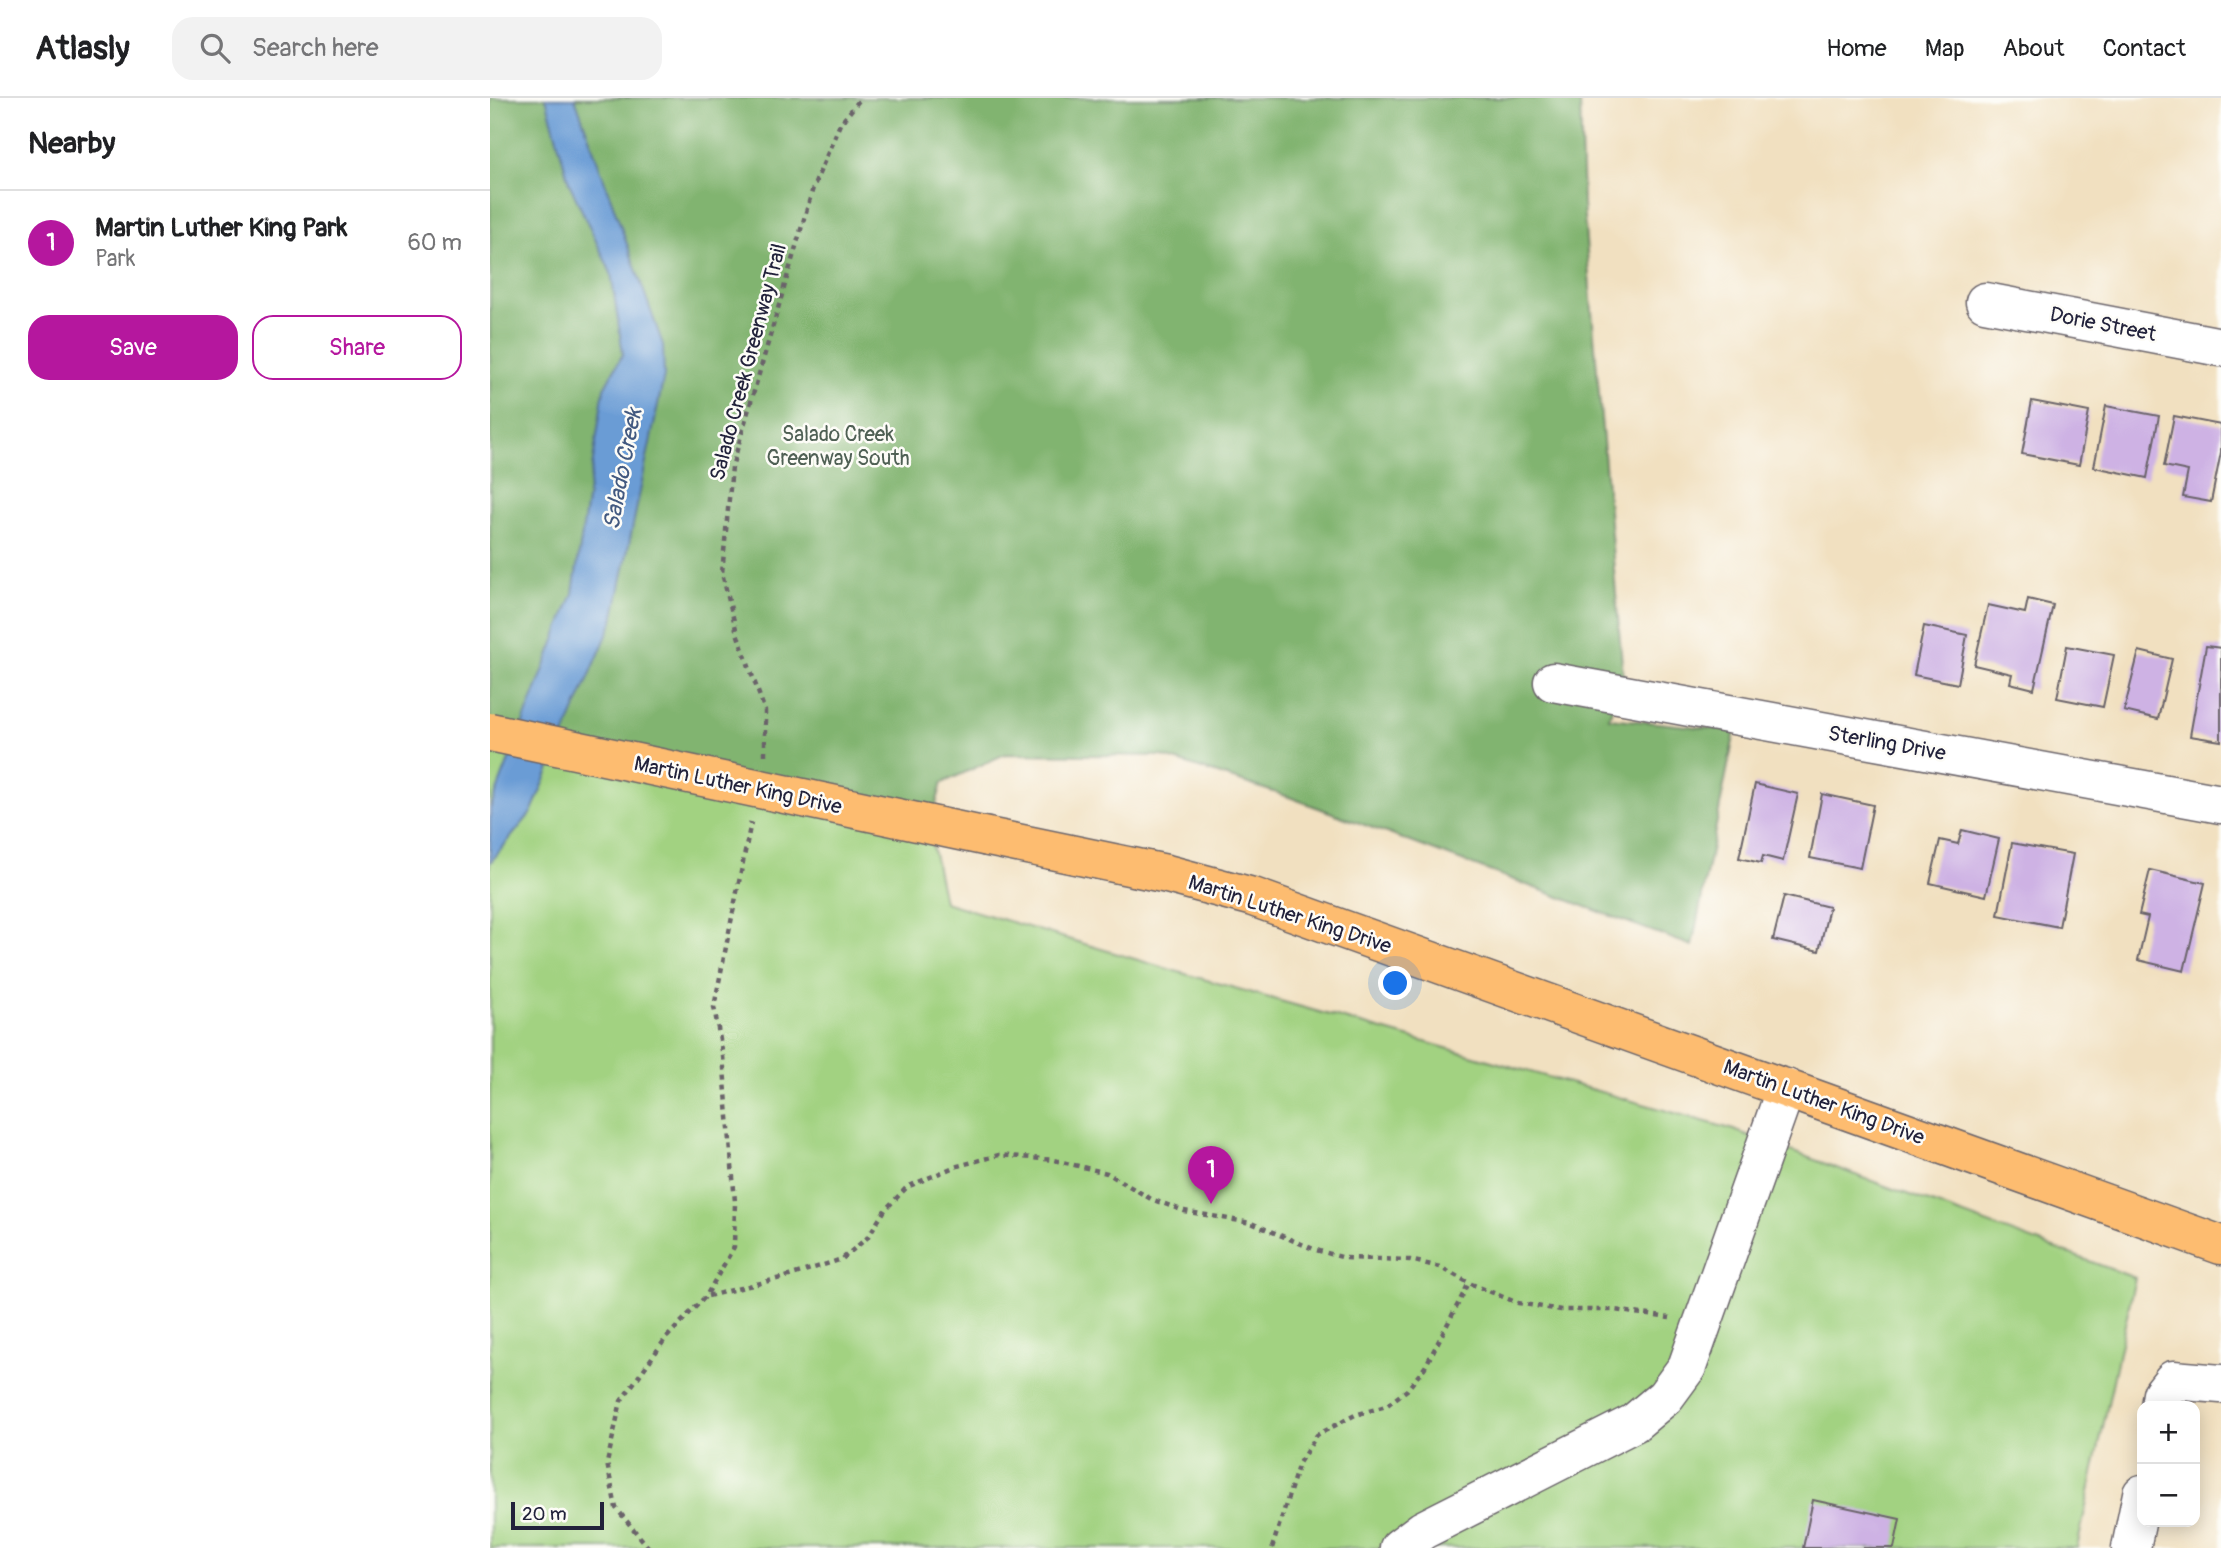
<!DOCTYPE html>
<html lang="en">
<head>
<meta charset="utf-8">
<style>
	:root { --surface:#fff; --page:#f2f2f2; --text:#202124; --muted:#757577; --line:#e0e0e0; --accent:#b5179e }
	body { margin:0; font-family:Pangolin,sans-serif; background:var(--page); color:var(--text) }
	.controls { position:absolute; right:21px; bottom:21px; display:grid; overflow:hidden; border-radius:14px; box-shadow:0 4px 18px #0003 }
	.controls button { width:63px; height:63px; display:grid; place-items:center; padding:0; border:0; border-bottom:2px solid var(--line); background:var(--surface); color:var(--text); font:35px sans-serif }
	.scale { position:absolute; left:21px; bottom:18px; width:93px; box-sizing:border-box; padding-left:7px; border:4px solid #22223b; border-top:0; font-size:19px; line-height:24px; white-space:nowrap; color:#22223b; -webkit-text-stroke:5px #fdfcf7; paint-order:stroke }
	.you { position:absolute; left:906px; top:886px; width:24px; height:24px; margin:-18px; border:5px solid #fff; border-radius:50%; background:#1a73e8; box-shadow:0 0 0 10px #1a73e833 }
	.badge { display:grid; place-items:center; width:46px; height:46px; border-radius:50%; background:var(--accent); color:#fff; font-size:23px; font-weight:700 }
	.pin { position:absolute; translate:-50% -58px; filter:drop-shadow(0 2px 4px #0008) }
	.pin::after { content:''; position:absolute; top:37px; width:24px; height:21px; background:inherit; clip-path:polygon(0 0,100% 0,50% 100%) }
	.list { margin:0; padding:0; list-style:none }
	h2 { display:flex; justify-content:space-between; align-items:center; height:91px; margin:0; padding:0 28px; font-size:30px }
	h2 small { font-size:23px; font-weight:400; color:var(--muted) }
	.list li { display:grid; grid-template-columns:46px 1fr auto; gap:21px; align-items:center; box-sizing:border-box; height:105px; padding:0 28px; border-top:2px solid var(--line) }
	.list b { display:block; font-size:26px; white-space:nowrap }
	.list p { margin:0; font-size:23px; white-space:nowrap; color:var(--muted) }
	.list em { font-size:23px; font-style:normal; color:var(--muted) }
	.actions { display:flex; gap:14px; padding:21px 28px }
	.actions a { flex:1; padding:16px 0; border:2px solid var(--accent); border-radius:21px; text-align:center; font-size:24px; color:var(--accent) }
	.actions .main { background:var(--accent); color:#fff }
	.icon { flex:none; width:38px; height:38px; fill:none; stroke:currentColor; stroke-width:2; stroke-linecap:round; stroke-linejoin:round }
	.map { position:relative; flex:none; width:1731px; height:1450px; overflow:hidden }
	header { display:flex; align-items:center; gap:42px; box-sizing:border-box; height:98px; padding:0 35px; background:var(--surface); border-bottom:2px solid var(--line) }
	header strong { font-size:33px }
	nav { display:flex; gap:38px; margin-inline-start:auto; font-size:24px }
	.search { width:490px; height:63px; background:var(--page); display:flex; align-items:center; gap:18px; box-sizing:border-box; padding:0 24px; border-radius:21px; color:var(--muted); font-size:26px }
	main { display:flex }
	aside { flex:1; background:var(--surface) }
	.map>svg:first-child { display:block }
</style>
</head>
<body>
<header>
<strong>Atlasly</strong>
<div class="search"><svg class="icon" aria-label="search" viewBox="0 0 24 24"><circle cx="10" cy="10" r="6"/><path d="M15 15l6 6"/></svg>Search here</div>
<nav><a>Home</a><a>Map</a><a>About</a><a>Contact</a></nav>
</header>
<main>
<aside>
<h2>Nearby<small></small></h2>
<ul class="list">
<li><span class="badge">1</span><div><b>Martin Luther King Park</b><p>Park</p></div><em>60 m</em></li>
</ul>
<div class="actions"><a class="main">Save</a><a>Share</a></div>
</aside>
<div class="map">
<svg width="1731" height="1450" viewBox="0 0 1731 1450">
	<rect width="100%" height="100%" fill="#fdfcf7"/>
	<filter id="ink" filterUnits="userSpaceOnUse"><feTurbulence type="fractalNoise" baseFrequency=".0143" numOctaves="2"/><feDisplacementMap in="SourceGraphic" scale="14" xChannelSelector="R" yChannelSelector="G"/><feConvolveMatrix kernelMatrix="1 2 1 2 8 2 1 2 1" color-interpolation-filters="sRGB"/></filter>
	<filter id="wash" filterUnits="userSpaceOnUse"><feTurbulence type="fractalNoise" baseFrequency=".00686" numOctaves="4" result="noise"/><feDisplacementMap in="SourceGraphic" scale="28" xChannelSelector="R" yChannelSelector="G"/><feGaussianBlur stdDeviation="1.57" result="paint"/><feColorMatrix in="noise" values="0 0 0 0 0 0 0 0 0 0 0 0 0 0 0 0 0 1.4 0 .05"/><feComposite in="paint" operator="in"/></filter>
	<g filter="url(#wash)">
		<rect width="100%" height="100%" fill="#f1e0c0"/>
		<path fill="#a2d281" stroke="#627a5e" stroke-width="2" d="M0 632 439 731 454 804 685 873 1241 1031 1645 1180 1587 1450H0Z"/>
		<path fill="#81b46f" stroke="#526b55" stroke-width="2" d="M0 0H1090L1093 107 1133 578 1119 620 1245 633 1202 848 799 699 672 658 515 656 452 685 439 731 0 632Z"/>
		<path fill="#6a9cd5" stroke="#465f88" stroke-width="2" d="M56 0H85L173 247 174 278 123 523 41 715 0 765V711L83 495 114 290 133 256 121 175 79 85Z"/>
		<g id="blocks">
			<path fill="#ceb2e4" d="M1542 303 1599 314 1589 367 1532 356Z
				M1616 308 1669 318 1657 380 1604 369Z
				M1684 318 1731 327V354L1721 404 1693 399 1698 373 1674 368Z
				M1538 501 1563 507 1544 591 1520 585 1522 576 1484 567 1498 507 1535 515Z
				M1434 528 1477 537 1468 586 1424 577Z
				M1577 548 1624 557 1613 609 1567 600Z
				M1716 548 1731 550V643L1700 638Z
				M1649 553 1682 561 1668 621 1634 613Z
				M1265 686 1308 696 1293 763 1273 758 1271 765 1249 760Z
				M1332 696 1383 707 1370 770 1320 760Z
				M1472 732 1509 741 1496 798 1440 785 1450 742 1468 746Z
				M1522 745 1583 756 1569 829 1508 817Z
				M1660 772 1715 785 1694 873 1648 862 1658 819 1649 817Z
				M1294 798 1339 809 1329 853 1283 842Z
				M1323 1402 1410 1421 1404 1450H1313Z"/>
		</g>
	</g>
	<g filter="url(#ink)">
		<use href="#blocks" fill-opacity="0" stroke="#6a646a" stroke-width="2"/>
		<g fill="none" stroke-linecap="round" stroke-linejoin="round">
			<g stroke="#6a646a" stroke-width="41">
				<path id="minor" d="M1495 204 1731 249
					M1063 584 1731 706
					M1670 1308 1672 1296 1683 1282 1731 1286
					M909 1450 933 1432 1144 1325 1175 1299 1197 1269 1296 990
					M1641 1450 1652 1396"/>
			</g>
			<g stroke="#6a646a" stroke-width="41">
				<path id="major" d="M498 739 677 776 763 799 1731 1147"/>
			</g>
			<path stroke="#6a646a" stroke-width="4.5" stroke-dasharray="5 5" stroke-linecap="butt" d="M275 657V613L247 535 232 475 242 369 323 90 350 26 371 0
				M218 1198 299 1178 352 1161 377 1140 395 1112 417 1089 464 1069 509 1057 564 1062 617 1075 661 1101 694 1113 761 1125 826 1152 855 1160 920 1162 950 1169 979 1185 1028 1205 1071 1212H1124L1180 1220
				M159 1450 126 1410 117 1365 131 1303 176 1240 216 1198 244 1149 245 1104 233 958 224 909 261 724
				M782 1450 809 1365 827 1337 865 1317 896 1308 917 1292 935 1269 979 1185"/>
			<use href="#minor" stroke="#fff" stroke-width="38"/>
			<use href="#major" stroke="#fdbc70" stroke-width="38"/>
			<g stroke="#6a646a" stroke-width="41" stroke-linecap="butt">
				<path id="major-bridge" d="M0 634 498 739"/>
			</g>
			<use href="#major-bridge" stroke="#fdbc70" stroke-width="38"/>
		</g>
	</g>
	<g text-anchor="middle" stroke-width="5" stroke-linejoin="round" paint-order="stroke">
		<g font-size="21" fill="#22223b" stroke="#fdfcf7">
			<text transform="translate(1613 226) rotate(11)" y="7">Dorie Street</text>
			<text transform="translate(258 264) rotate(-75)" y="7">Salado Creek Greenway Trail</text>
			<text transform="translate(1397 645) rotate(10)" y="7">Sterling Drive</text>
			<text transform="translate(248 687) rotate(12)" y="7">Martin Luther King Drive</text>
			<text transform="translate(800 816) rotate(18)" y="7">Martin Luther King Drive</text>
			<text transform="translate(1334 1004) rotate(20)" y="7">Martin Luther King Drive</text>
		</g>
		<g font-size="21" fill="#4f6054" stroke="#fdfcf7">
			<text x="348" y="343">Salado Creek<tspan x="348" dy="24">Greenway South</tspan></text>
		</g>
		<g font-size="23" font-style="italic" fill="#425980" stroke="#fdfcf7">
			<text transform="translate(132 371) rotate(-79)" y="8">Salado Creek</text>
		</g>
	</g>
</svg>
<div class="controls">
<button>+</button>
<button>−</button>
</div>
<div class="scale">20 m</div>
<div class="you"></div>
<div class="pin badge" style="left:721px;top:1106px">1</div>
</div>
</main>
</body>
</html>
